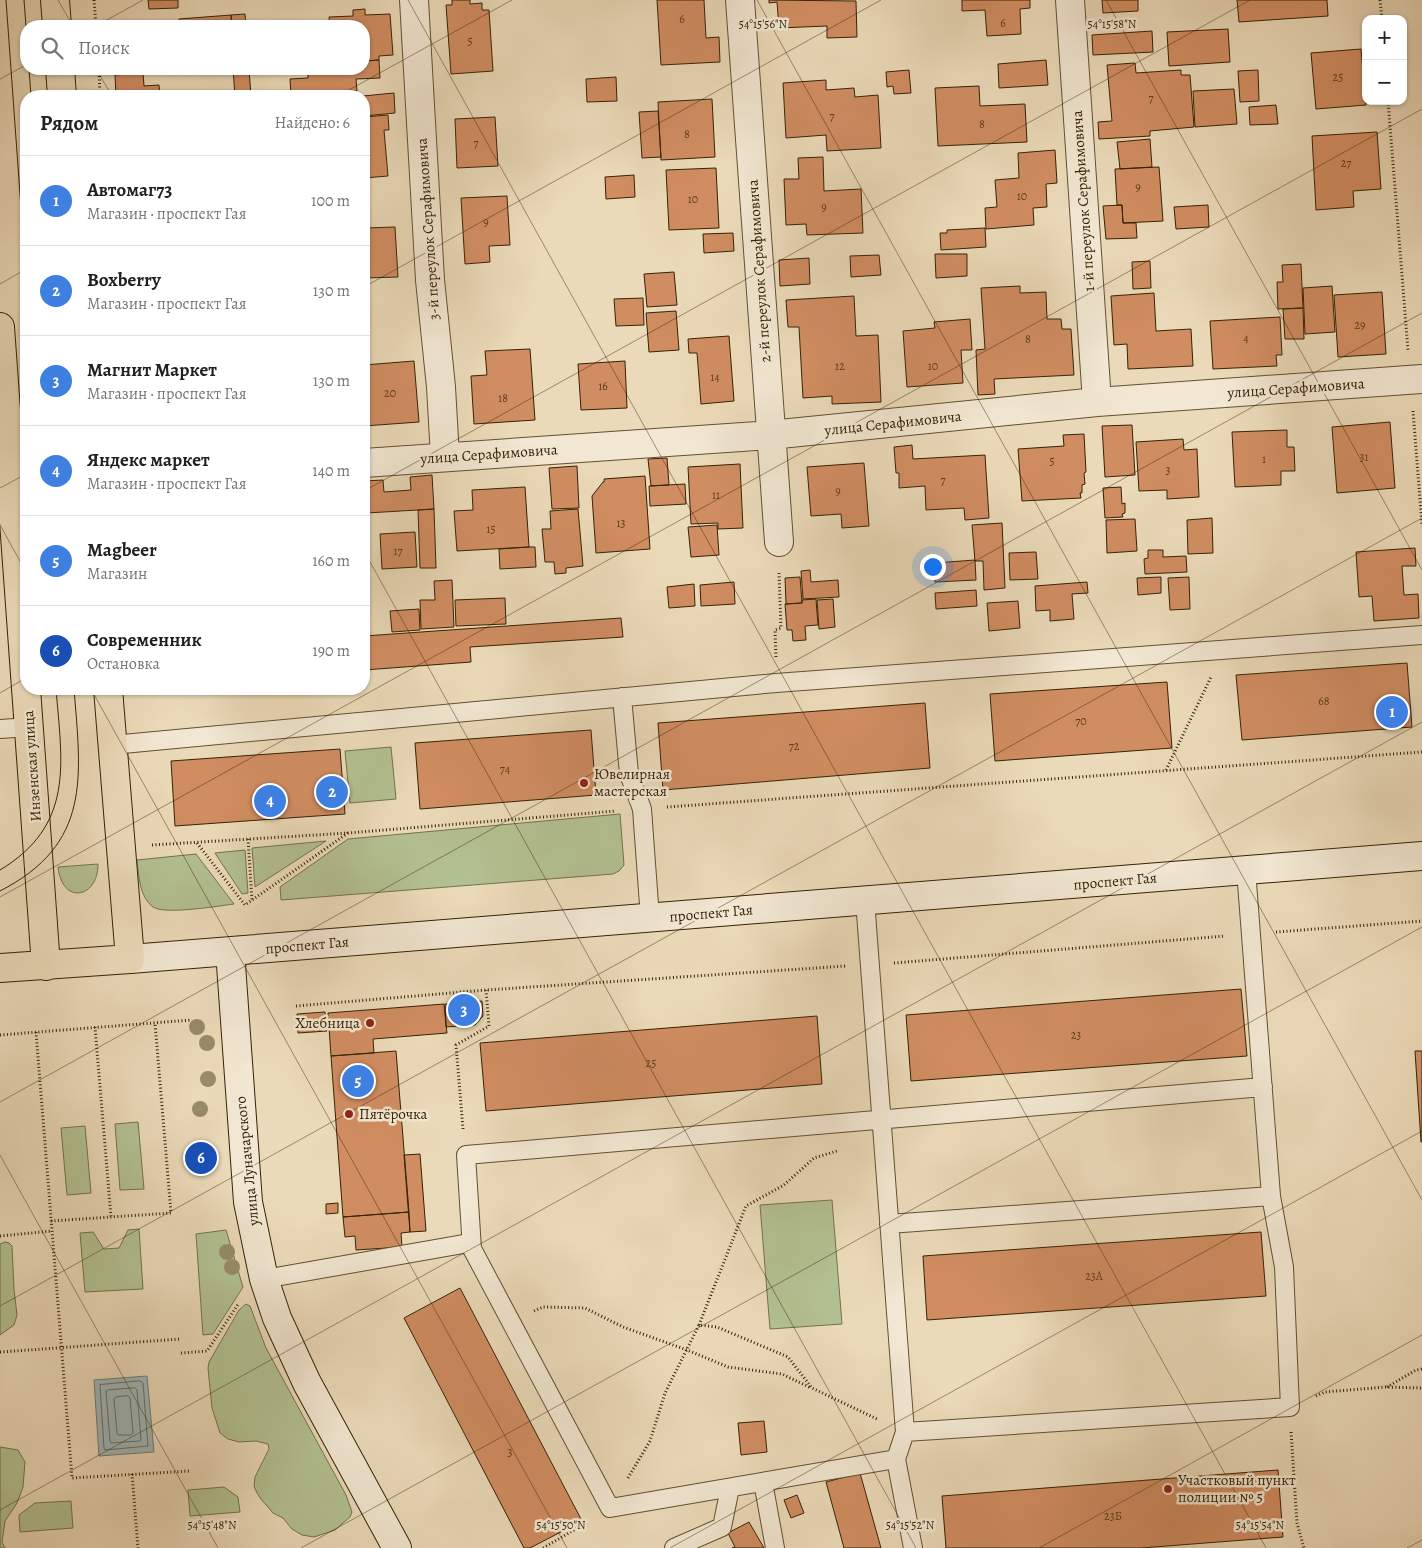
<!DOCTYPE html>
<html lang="ru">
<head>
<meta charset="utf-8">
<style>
	:root { --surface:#fff; --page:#f6f6f6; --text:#202124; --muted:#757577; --line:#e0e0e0; --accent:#7c3aed }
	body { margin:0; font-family:Alegreya,serif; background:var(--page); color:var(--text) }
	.controls { position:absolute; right:15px; top:15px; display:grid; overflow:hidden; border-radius:10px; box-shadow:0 1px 4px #0004 }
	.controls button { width:45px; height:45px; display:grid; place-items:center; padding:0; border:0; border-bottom:1px solid var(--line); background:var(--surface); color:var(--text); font:25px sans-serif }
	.you { position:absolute; left:932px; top:566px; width:18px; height:18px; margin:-12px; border:4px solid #fff; border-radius:50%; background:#1a73e8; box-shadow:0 0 0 8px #1a73e833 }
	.badge { display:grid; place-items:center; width:32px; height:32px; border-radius:50%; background:var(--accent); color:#fff; font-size:16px; font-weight:700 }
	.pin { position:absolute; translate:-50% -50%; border:2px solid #fff; box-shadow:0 1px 5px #0006 }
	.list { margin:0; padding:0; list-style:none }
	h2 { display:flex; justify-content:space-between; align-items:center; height:65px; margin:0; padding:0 20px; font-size:21px }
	h2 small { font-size:16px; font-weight:400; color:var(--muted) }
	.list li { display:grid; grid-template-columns:32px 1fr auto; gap:15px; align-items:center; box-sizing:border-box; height:90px; padding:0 20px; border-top:1px solid var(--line) }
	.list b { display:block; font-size:19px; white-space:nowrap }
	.list p { margin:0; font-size:16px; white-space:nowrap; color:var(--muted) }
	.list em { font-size:16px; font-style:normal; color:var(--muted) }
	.icon { flex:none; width:28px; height:28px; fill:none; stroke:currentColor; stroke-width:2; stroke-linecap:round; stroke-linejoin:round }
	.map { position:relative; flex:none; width:1422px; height:1548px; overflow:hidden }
	.search { position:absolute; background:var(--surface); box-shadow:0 1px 4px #0004; left:20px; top:20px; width:350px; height:55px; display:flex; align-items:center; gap:12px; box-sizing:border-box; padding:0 18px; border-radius:20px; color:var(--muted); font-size:19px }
	.panel { position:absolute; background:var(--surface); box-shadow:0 1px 4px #0004; left:20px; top:90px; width:350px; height:605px; border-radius:20px }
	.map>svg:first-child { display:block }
</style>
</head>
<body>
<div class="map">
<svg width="1422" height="1548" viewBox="0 0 1422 1548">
	<rect width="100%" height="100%" fill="#ebdab9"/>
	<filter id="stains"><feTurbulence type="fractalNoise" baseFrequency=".004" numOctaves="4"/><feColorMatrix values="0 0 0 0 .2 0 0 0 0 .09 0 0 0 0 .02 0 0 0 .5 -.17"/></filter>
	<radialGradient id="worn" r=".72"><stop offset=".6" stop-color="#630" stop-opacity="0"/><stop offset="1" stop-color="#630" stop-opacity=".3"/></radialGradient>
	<path fill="#b3c192" stroke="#74724b" d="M391 747 396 799 350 803 345 751Z
		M620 814 624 865 619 871 613 874 281 900 280 887 348 839Z
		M326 841 255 887 252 848Z
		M245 850 248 893 242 894 215 853Z
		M196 854 234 904C219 906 164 915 153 907 139 896 139 876 137 860Z
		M98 864C98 899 62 905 58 867Z
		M138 1122 144 1189 120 1190 115 1124Z
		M85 1126 91 1193 67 1195 61 1128Z
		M832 1200 842 1324 770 1329 760 1205Z
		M139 1229 143 1289 85 1292 80 1233 93 1232 104 1249 119 1248 128 1230Z
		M226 1230 243 1287 213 1334 203 1335 196 1234Z
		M5 1242 9 1243 12 1246 14 1289 17 1315 14 1325 0 1335V1244Z
		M246 1304 250 1306 266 1348 346 1495 352 1512 350 1517 335 1530 314 1537 302 1535 292 1529 283 1518 273 1513 261 1499 257 1493 254 1486 255 1477 269 1449 268 1444 256 1441 239 1442 228 1439 220 1433 212 1408 208 1368 209 1362 239 1310Z
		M0 1447 18 1450 25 1462 23 1487 17 1503 5 1521 2 1542 5 1548H0Z
		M224 1487 238 1497 240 1512 190 1516 188 1490Z
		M71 1501 73 1528 20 1532 19 1515 35 1503Z"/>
	<path fill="#9eb7bb" stroke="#747b72" d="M147 1376 154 1452 99 1456 94 1380Z"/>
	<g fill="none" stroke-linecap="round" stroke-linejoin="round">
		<path stroke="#6a6c60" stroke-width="1" d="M140 1381 143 1383 148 1446 105 1450 104 1448 100 1385Z
			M135 1388 137 1390 141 1440 139 1441 111 1443 110 1441 106 1391 108 1390Z
			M128 1396 130 1398 133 1433 131 1435H118L117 1433 114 1399 116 1397Z"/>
	</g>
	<path fill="#d18d62" stroke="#352204" d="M148 0H178V8L149 9Z
		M452 0H470V4L482 3V10H489L493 71 451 74 446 5H452Z
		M657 0H704L706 38 719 37 720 62 661 65Z
		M769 0 856 1 857 37 827 38V26L779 28 777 2 769 3Z
		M962 0H1030V8L1020 9 1021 34 987 36 985 10 962 11Z
		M1102 0H1138V11L1103 13Z
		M1237 0H1327L1328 16 1239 22Z
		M365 9V15L390 14 393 55 379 56V60L364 61V26H330L329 17 353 16V10Z
		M245 14 246 26H232L231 15Z
		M231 15 232 26H179V19Z
		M1228 29 1230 62 1169 66 1167 32Z
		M1152 31 1153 52 1093 55 1092 35Z
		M1361 49 1366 105 1316 109 1311 53Z
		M379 60 380 78 356 79 357 91 291 95 290 79 308 78V69H364V61Z
		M1046 60 1048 85 999 88 998 64Z
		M1135 63 1136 73 1181 70V75H1190L1194 127 1150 131V136L1099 139 1098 122 1112 121 1107 65Z
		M233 69H249L251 96H235Z
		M909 70 911 93 894 94 893 86 887 87 886 72Z
		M1258 70 1259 101 1240 102 1238 71Z
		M143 73 144 86 159 85 160 96H116L115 75Z
		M616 77 617 101 587 102 586 79Z
		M826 80V90L854 88 855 97 878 95 881 148 827 151 826 135 786 138 783 83Z
		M979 86 980 106 1025 104 1027 142 938 146 935 88Z
		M1234 89 1237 124 1195 127 1193 91Z
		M394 93 395 113 364 116 363 96Z
		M712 99 715 157 661 160 658 102Z
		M1276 105 1278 124 1250 125 1249 107Z
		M658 111 661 157 642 158 639 112Z
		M388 115 389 130H384L388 176 364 178V117Z
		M495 117 498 166 457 168 455 119Z
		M1377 132 1381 189 1353 191 1354 207 1316 210 1312 136Z
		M1150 139 1152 167 1120 169 1117 142Z
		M1055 150 1057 183 1046 184 1047 207 1033 208 1034 225 986 229 985 208 997 207 995 180 1019 178 1018 153Z
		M823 157 824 191 861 189 863 233 807 235 806 224 786 225 784 179H799L798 158Z
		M1159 167 1163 221 1123 223 1122 205H1117L1115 169Z
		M716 168 719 228 669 230 666 170Z
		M634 175 635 197 606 199 605 177Z
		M507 196 510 245 489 246 490 262 465 264 461 198Z
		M1122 205 1123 223H1136L1137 238 1106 239 1103 206Z
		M1208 205 1209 227 1176 229 1174 207Z
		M395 227 398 277 364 278V228Z
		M985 228 986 247 941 250 940 233H947V230Z
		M733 233 734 251 704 253 703 234Z
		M935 254H967V276L936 278Z
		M879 255 881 275 851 277 850 256Z
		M809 258 810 284 780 286 779 260Z
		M1150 261 1151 288 1133 289 1132 262Z
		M1301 264 1303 308 1278 309 1277 282H1283L1282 265Z
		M674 272 677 305 647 307 644 274Z
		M1020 286V293L1046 292 1047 319H1061L1062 329H1071L1074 375 994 379 995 394 978 395 976 350 985 349 981 288Z
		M1332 286 1335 332 1305 334 1303 288Z
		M1382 292 1386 354 1338 357 1334 295Z
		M1154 293 1156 331 1191 329 1193 366 1128 369 1127 344 1114 345 1111 296Z
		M854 296 856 336 878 335 881 402 832 404V396L803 398 799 327H788L786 300Z
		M643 298 644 325 616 326 614 299Z
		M1303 308 1304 339H1285L1283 309Z
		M676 311 679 350 649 352 646 313Z
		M1280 317 1282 355H1276L1277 366 1213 369 1210 321Z
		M970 319 972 350H961L963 383 907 387 903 331 935 328 934 322Z
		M729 336 734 401 701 404 697 353H689L688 339Z
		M530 349 535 420 474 424 471 376 487 375 485 351Z
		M414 361 419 422 364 426V365Z
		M625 361 627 408 581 410 578 364Z
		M1390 422 1395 488 1337 493 1332 427Z
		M1132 425 1135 475 1105 477 1102 426Z
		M1287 430V447H1294L1295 471H1281V485L1235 487 1232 432Z
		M1084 434 1086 472 1084 473 1085 484 1082 485V493H1080L1081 498 1022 501 1018 449 1064 446 1063 435Z
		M1183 439 1184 450 1197 449 1199 497 1167 499V490L1139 491 1136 442Z
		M912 445 913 459 985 455 989 518 965 520 964 508 926 510 925 486 899 488V473H896L894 447Z
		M667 458 669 485 651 486 648 459Z
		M864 463 869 526 842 528 841 514 811 516 807 467Z
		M740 464 743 528 718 529V523L691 524 688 467Z
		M577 466 579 508 552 509 549 468Z
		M432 475 434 509 367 513 365 481 383 480 384 492 411 490 410 477Z
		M645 476 650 549 596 553 592 496 603 482H604V479Z
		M685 484 686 504 650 506 649 486Z
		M525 487 529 547 457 551 454 511 473 510 472 490Z
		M1121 487 1122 504 1125 503V513L1122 514 1123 517 1105 518 1103 488Z
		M434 509 436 568H420L418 510Z
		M578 509 583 566 566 568V573L555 574 554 562H545L542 529H551L550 511Z
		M1212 518 1213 553 1188 554 1187 520Z
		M1135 519 1137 551 1107 553 1106 520Z
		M1002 523 1005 588 984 590 983 561H975L972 525Z
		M717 525 719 555 691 557 688 527Z
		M415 532 417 567 382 569 380 534Z
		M529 547H535L536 567 500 569 499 549Z
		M1415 548 1416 566H1402L1404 595 1418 594 1419 618 1374 621 1372 596 1359 597 1356 552Z
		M1148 550H1163V557L1186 556 1187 572 1145 574 1144 559 1148 558Z
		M1036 552 1038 579 1010 580 1009 553Z
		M975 560 976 580 935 582 934 563Z
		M810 570 811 582 838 580 839 597 803 599 801 571Z
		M800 577 802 603 786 604 785 578Z
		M1161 577V593L1138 595 1137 578Z
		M1189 577 1190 609 1170 610 1168 578Z
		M452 580 454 627 421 629 420 600H435L434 581Z
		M734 582 735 604 701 606 700 585Z
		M1087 582 1088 593 1072 594 1074 619 1050 621V610L1036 611 1035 586Z
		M694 584 695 606 669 608 667 587Z
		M976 590 977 606 936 609 935 593Z
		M505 598 506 624 456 626 455 600Z
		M816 599 818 625 805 626 806 640 793 641 792 630H787L785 604 802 603V600Z
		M833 599 835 627 819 629 817 600Z
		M1018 601 1020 628 989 631 987 603Z
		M419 609 420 630 392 632 390 611Z
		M621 618 623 637 470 647 471 662 364 670V636Z
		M1407 663 1412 727 1242 740 1236 675Z
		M1167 682 1172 748 995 761 990 694Z
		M925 703 930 768 663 790 658 723Z
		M591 730 596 795 420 809 415 743Z
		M340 749 345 814 175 826 171 761Z
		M1241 989 1247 1056 911 1081 906 1015Z
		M482 1001 483 1016 475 1025 446 1027 445 1004Z
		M444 1004 447 1033 373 1039 374 1053 331 1056 328 1013Z
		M325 1012 327 1031 298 1033 297 1014Z
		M817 1016 822 1084 486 1111 480 1043Z
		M396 1051 409 1212 343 1217 331 1056Z
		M1415 1051H1422V1142H1421Z
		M420 1154 426 1231 410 1232 404 1155Z
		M338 1203V1213L326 1214V1204Z
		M409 1212 410 1232 401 1233 402 1247 356 1250 355 1236 345 1237 343 1217Z
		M1261 1232 1266 1296 927 1320 923 1256Z
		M460 1288 582 1521 530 1548H524L404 1318Z
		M764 1421 767 1452 741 1455 738 1423Z
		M1278 1470 1283 1537 1141 1548H946L942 1496Z
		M860 1473 881 1548H844L826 1482Z
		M797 1495 804 1513 791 1518 784 1500Z
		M749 1522 764 1548H732L735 1547 728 1533Z"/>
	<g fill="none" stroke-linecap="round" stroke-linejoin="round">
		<g stroke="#625031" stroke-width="20">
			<path id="lane" d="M622 697 629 774 642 809 650 918
				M0 729 29 727
				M112 745 776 683 1422 635
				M865 900 905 1432 896 1459
				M889 1224 1271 1196
				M472 1249 466 1155 1263 1087
				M264 1279 469 1243 610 1508 896 1459 913 1548
				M905 1432 1290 1407 1284 1267 1271 1196 1246 870
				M763 1482 775 1548
				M674 1548 722 1527 730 1488"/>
		</g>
		<g stroke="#625031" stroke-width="30">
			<path id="street" d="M414 0 430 280 441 387 445 457
				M740 0 779 542
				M1070 0 1097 402
				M364 463 770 435 1097 402 1422 379"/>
		</g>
		<g stroke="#352204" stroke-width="30">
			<path id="secondary" d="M230 951 248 1202 264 1279 277 1318 307 1383 397 1548
				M130 959 1422 856"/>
		</g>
		<g stroke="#352204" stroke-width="30">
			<path id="primary" d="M55 0 57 26
				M60 69 62 96
				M0 327 46 966
				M0 968 130 959 108 689"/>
		</g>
		<path stroke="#352204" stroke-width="3" stroke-dasharray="1 2.5" stroke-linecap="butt" d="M94 0 96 26
			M1380 0 1382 19
			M99 69 100 96
			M1388 101 1408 350
			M1413 411 1422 525
			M776 657 775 630 781 628 779 573
			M1166 770 1211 677
			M667 807 1422 752
			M248 839 252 900
			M197 843 245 905 348 833
			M152 845 348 833 616 811
			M1276 932 1422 921
			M894 963 1225 936
			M296 1006 486 990 846 966
			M95 1027 111 1217
			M36 1032 72 1478 190 1471
			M0 1035 191 1020
			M463 1129 456 1045 489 1026 486 990
			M51 1221 171 1213 155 1023
			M0 1236 52 1231
			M534 1311 543 1307 585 1308 623 1327 687 1350 728 1367 782 1374 811 1388
			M699 1325 746 1206 784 1185 814 1158 837 1151
			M0 1352 180 1339
			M181 1353 207 1351 239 1303
			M1387 1387 1416 1370 1422 1369
			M1316 1396 1325 1392 1386 1387 1422 1388
			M1291 1432 1297 1523 1304 1548
			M132 1474 138 1548
			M628 1478 650 1441 665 1393 699 1325 717 1327 788 1357 812 1388 877 1419
			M543 1548 588 1522"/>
		<use href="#lane" stroke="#f2e7d2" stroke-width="18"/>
		<use href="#street" stroke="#f2e7d2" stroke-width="28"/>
		<use href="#secondary" stroke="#f2e7d2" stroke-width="28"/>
		<use href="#primary" stroke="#ebdab9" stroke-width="28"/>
		<path stroke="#352204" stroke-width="1" d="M6 0 26 277
			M24 0 26 26
			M29 69 31 96
			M0 870C75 825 62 763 56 689
			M0 891C92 844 81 777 74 689"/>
	</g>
	<g fill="#988b69">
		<circle cx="197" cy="1027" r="8"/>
		<circle cx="207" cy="1043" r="8"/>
		<circle cx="208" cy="1079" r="8"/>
		<circle cx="200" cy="1109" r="8"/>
		<circle cx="227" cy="1252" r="8"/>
		<circle cx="232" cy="1267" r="8"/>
	</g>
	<path fill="none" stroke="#352204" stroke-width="1" stroke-opacity="0.45" d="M58 0 73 26M408 0 1266 1548M757 0 1422 1200M1106 0 1422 570M96 26 143 0M96 69 112 96M0 79 26 65M338 96 512 0M0 284 26 269M364 287 881 0M0 488 26 474M364 491 1250 0M0 525 26 572M364 551 916 1548M91 689 567 1548M0 693 26 678M0 897 1422 109M0 1102 1422 313M0 1155 218 1548M0 1306 1422 518M0 1510 1422 722M301 1548 1422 927M670 1548 1422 1131M1039 1548 1422 1335M1407 1548 1422 1540"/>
	<g fill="#8f2418" stroke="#f2e7d2" stroke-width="2">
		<circle cx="584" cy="783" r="5"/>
		<circle cx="370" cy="1023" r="5"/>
		<circle cx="349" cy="1114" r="5"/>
		<circle cx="1168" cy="1489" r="5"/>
	</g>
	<g text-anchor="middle" stroke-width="5" stroke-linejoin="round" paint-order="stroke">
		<g font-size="12" fill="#5c3d1c">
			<text x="682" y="23">6</text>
			<text x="1003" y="27">6</text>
			<text x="470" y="45">5</text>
			<text x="1338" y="81">25</text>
			<text x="1151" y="102">7</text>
			<text x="832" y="120">7</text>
			<text x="982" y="128">8</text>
			<text x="687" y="138">8</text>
			<text x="476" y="147">7</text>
			<text x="1346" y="167">27</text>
			<text x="1138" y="191">9</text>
			<text x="1022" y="200">10</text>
			<text x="693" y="203">10</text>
			<text x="824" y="211">9</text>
			<text x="486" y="226">9</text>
			<text x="1360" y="329">29</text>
			<text x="1246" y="342">4</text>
			<text x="1028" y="343">8</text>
			<text x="840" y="370">12</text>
			<text x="933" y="370">10</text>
			<text x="715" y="381">14</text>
			<text x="603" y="390">16</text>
			<text x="390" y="397">20</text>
			<text x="503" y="402">18</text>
			<text x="1364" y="461">31</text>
			<text x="1264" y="463">1</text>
			<text x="1052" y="465">5</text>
			<text x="1168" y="474">3</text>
			<text x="943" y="484">7</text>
			<text x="838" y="495">9</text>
			<text x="716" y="499">11</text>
			<text x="621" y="527">13</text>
			<text x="491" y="533">15</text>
			<text x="398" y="555">17</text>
			<text x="1324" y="705">68</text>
			<text x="1081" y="725">70</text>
			<text x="794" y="750">72</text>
			<text x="505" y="773">74</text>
			<text x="1076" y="1039">23</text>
			<text x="651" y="1067">25</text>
			<text x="1094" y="1280">23А</text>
			<text x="510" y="1456">3</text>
			<text x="1113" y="1520">23Б</text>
		</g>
		<g font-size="15" fill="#352204" stroke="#f2e7d2">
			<text transform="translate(1083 201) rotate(-94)" y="5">1-й переулок Серафимовича</text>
			<text transform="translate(428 229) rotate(-94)" y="5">3-й переулок Серафимовича</text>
			<text transform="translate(759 271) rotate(-94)" y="5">2-й переулок Серафимовича</text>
			<text transform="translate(1296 388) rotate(-4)" y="5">улица Серафимовича</text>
			<text transform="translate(893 423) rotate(-6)" y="5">улица Серафимовича</text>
			<text transform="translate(489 454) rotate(-4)" y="5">улица Серафимовича</text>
			<text transform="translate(32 766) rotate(-94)" y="5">Инзенская улица</text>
			<text transform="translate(1115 881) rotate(-5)" y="5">проспект Гая</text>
			<text transform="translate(711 913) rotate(-5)" y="5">проспект Гая</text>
			<text transform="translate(307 945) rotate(-5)" y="5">проспект Гая</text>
			<text transform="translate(247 1161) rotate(-96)" y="5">улица Луначарского</text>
		</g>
		<g font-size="15" fill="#352204" stroke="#f2e7d2" text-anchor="start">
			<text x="594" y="779">Ювелирная<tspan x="594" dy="17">мастерская</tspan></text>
			<text x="360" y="1028" text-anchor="end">Хлебница</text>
			<text x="359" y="1119">Пятёрочка</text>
			<text x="1178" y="1485">Участковый пункт<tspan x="1178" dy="17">полиции № 5</tspan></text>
		</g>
	</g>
	<g font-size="12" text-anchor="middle" fill="#352204" stroke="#f2e7d2" stroke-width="5" stroke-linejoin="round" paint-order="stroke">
		<text x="763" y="28">54°15'56"N</text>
		<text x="1112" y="28">54°15'58"N</text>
		<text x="212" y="1529">54°15'48"N</text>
		<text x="561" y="1529">54°15'50"N</text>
		<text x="910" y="1529">54°15'52"N</text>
		<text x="1260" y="1529">54°15'54"N</text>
	</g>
	<rect width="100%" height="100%" filter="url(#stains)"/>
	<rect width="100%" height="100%" fill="url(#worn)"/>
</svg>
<div class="controls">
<button>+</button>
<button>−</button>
</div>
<div class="you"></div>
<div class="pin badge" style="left:1392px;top:712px;background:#3f7fe0">1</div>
<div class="pin badge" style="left:332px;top:792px;background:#3f7fe0">2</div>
<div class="pin badge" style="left:464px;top:1010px;background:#3f7fe0">3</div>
<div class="pin badge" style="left:270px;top:801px;background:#3f7fe0">4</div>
<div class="pin badge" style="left:358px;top:1081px;background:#3f7fe0">5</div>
<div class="pin badge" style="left:201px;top:1158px;background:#1a4fb4">6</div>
<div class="search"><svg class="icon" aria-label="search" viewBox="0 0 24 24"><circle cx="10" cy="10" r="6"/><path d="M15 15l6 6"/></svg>Поиск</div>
<section class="panel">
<h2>Рядом<small>Найдено: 6</small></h2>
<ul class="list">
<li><span class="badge" style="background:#3f7fe0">1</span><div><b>Автомаг73</b><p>Магазин · проспект Гая</p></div><em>100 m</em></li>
<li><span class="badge" style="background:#3f7fe0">2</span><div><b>Boxberry</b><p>Магазин · проспект Гая</p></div><em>130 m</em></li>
<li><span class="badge" style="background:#3f7fe0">3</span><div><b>Магнит Маркет</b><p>Магазин · проспект Гая</p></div><em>130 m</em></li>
<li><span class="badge" style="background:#3f7fe0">4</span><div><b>Яндекс маркет</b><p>Магазин · проспект Гая</p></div><em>140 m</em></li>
<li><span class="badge" style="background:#3f7fe0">5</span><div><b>Magbeer</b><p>Магазин</p></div><em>160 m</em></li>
<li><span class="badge" style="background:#1a4fb4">6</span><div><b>Современник</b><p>Остановка</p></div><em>190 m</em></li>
</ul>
</section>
</div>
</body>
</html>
